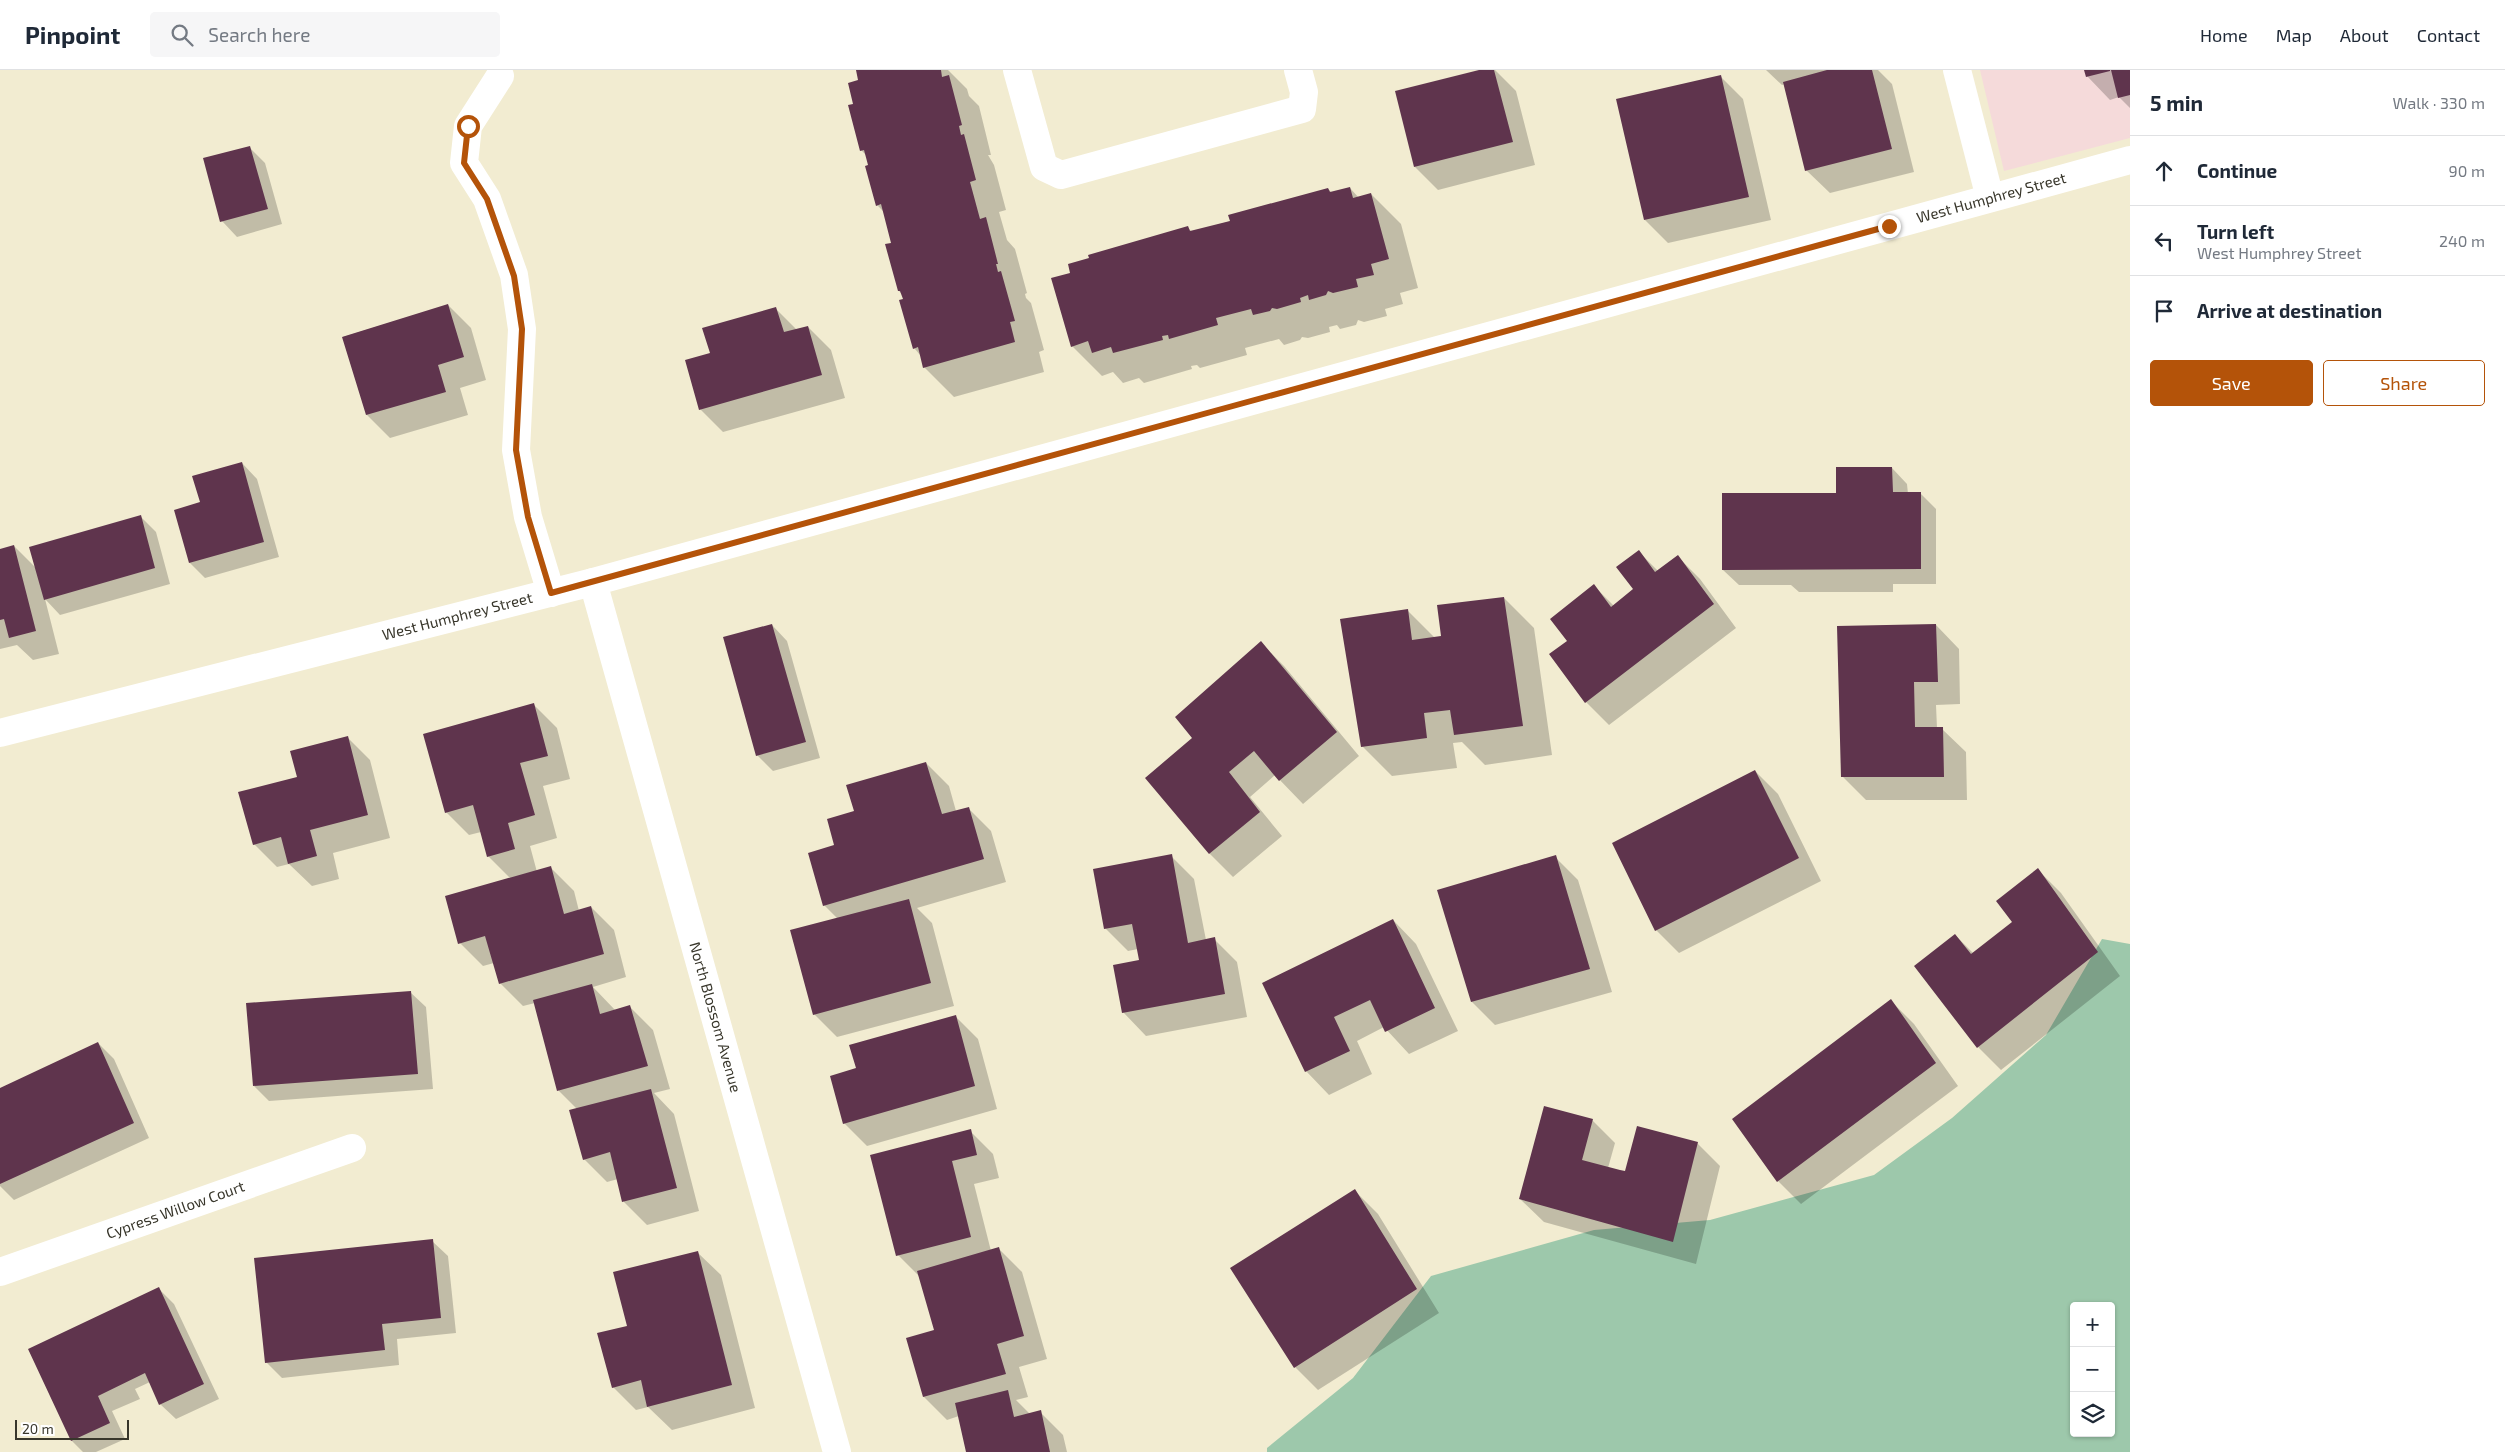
<!DOCTYPE html>
<html lang="en">
<head>
<meta charset="utf-8">
<style>
	:root { --surface:#fff; --page:#f6f6f7; --text:#1f2937; --muted:#747a83; --line:#e0e1e3; --accent:#b45309 }
	body { margin:0; font-family:"Exo 2",sans-serif; background:var(--page); color:var(--text) }
	.controls { position:absolute; right:15px; bottom:15px; display:grid; overflow:hidden; border-radius:5px; box-shadow:0 1px 4px #0004 }
	.controls button { width:45px; height:45px; display:grid; place-items:center; padding:0; border:0; border-bottom:1px solid var(--line); background:var(--surface); color:var(--text); font:25px sans-serif }
	.scale { position:absolute; left:15px; bottom:12px; width:114px; box-sizing:border-box; padding-left:5px; border:2px solid #38362b; border-top:0; font-size:14px; line-height:18px; white-space:nowrap; color:#38362b; -webkit-text-stroke:4px #fff; paint-order:stroke }
	.stop { position:absolute; width:15px; height:15px; margin:-11px; border:4px solid #b45309; border-radius:50%; background:#fff }
	.stop.end { background:#b45309; border-color:#fff; box-shadow:0 1px 5px #0008 }
	.list { margin:0; padding:0; list-style:none }
	h2 { display:flex; justify-content:space-between; align-items:center; height:65px; margin:0; padding:0 20px; font-size:21px }
	h2 small { font-size:16px; font-weight:400; color:var(--muted) }
	.list li { display:grid; grid-template-columns:32px 1fr auto; gap:15px; align-items:center; box-sizing:border-box; height:70px; padding:0 20px; border-top:1px solid var(--line) }
	.list b { display:block; font-size:19px; white-space:nowrap }
	.list p { margin:0; font-size:16px; white-space:nowrap; color:var(--muted) }
	.list em { font-size:16px; font-style:normal; color:var(--muted) }
	.actions { display:flex; gap:10px; padding:15px 20px }
	.actions a { flex:1; padding:11px 0; border:1px solid var(--accent); border-radius:5px; text-align:center; font-size:18px; color:var(--accent) }
	.actions .main { background:var(--accent); color:#fff }
	.icon { flex:none; width:28px; height:28px; fill:none; stroke:currentColor; stroke-width:2; stroke-linecap:round; stroke-linejoin:round }
	.map { position:relative; flex:none; width:2130px; height:1382px; overflow:hidden }
	header { display:flex; align-items:center; gap:30px; box-sizing:border-box; height:70px; padding:0 25px; background:var(--surface); border-bottom:1px solid var(--line) }
	header strong { font-size:24px }
	nav { display:flex; gap:28px; margin-inline-start:auto; font-size:18px }
	.search { width:350px; height:45px; background:var(--page); display:flex; align-items:center; gap:12px; box-sizing:border-box; padding:0 18px; border-radius:5px; color:var(--muted); font-size:19px }
	main { display:flex }
	aside { flex:1; background:var(--surface) }
	.map>svg:first-child { display:block }
</style>
</head>
<body>
<header>
<strong>Pinpoint</strong>
<div class="search"><svg class="icon" aria-label="search" viewBox="0 0 24 24"><circle cx="10" cy="10" r="6"/><path d="M15 15l6 6"/></svg>Search here</div>
<nav><a>Home</a><a>Map</a><a>About</a><a>Contact</a></nav>
</header>
<main>
<div class="map">
<svg width="2130" height="1382" viewBox="0 0 2130 1382">
	<rect width="100%" height="100%" fill="#f2ecd1"/>
	<path fill="#f5dada" d="M1980 0H2130V68L2004 101Z"/>
	<path fill="#9dc8ab" fill-rule="evenodd" d="M2102 869 2130 874V1382H1267V1378L1353 1308 1431 1206 1594 1160 1710 1150 1874 1105 1952 1048 2046 965ZM2074 1236H2111V1363H2074Z"/>
	<path fill="#0003" d="M857 0H948L967 19 969 26 979 36 991 85H988L994 95 1006 140 999 142 1007 170 1015 179 1027 223 1025 224 1026 228 1031 233 1044 280 1039 282 1044 302 954 327 924 297 921 286 914 278 903 225 899 221 893 174 885 143 877 135 867 86 861 80 855 35 860 11Z
		M1484 0H1495L1516 21 1535 95 1438 120 1415 97Z
		M1766 0H1878L1892 14 1914 102 1830 123 1806 100 1785 14 1782 15Z
		M2086 0H2130V38L2119 27 2110 30 2087 6Z
		M1720 6 1743 29 1771 150 1668 173 1645 150Z
		M249 77 265 93 282 154 237 167 222 151Z
		M1350 118 1359 128 1371 124 1401 154 1418 218 1400 223 1403 234 1385 239 1387 246 1364 252 1358 250 1356 255 1340 259 1337 255 1329 257 1330 262 1308 268 1302 267 1300 270 1284 275 1279 269 1245 278 1247 285 1200 298 1197 295 1191 296 1192 299 1144 313 1139 308 1123 313 1113 302 1102 306 1072 276V204L1188 158 1192 162 1231 151 1328 119 1332 123Z
		M448 235 471 258 486 310 460 318 468 345 390 368 367 345 343 267Z
		M776 239 797 260 808 257 831 280 845 328 723 362 700 339 711 284Z
		M242 393 257 409 279 487 205 508 190 493 201 433Z
		M1892 398 1907 414 1908 424 1920 423 1936 439V514H1893V522H1799L1791 515H1739L1723 500Z
		M140 446 156 462 170 514 60 545 45 529 59 584 33 590 17 575 0 579V480L14 476 36 498Z
		M1638 481 1658 501 1677 486 1700 509 1736 558 1609 655 1586 632 1568 571 1594 516 1614 536 1635 520Z
		M1504 528 1534 558 1552 685 1485 695 1462 672 1453 673 1457 698 1392 706 1362 676 1407 540 1435 568 1443 567Z
		M772 555 787 571 820 688 773 701 757 685Z
		M1936 555 1959 579 1960 634 1936 635 1937 658 1942 659 1966 682 1967 730H1866L1843 707Z
		M1261 573 1284 596 1359 686 1303 734 1275 705 1250 727 1282 766 1233 807 1210 784 1194 668Z
		M534 635 557 658 570 709 543 716 557 768 530 776 537 802 551 798 574 821 579 841 591 837 614 860 626 907 593 917 616 941 630 937 653 960 670 1019 654 1023 674 1044 699 1141 647 1155 624 1132 618 1109 607 1112 584 1089 577 1039 559 1021 535 933 523 936 500 913 494 893 483 896 460 873 511 809 488 786 481 762 469 765 446 742Z
		M347 667 370 690 390 768 333 783 339 809 312 816 289 794 277 797 254 774 298 708Z
		M926 693 949 716 956 741 968 738 991 761 1006 812 917 838 932 853 954 936 837 967 814 944 838 849 824 835 836 776 855 742Z
		M1755 701 1778 724 1821 811 1679 883 1656 860Z
		M1171 786 1194 809 1206 870 1214 869 1237 892 1247 947 1146 966 1123 942 1140 891 1138 879 1128 881 1105 858Z
		M1555 787 1578 810 1612 922 1495 955 1472 932Z
		M2038 800 2061 823 2120 906 2001 1000 1978 977 1955 865 1973 883 2014 852Z
		M1393 850 1416 874 1458 961 1409 984 1384 957 1357 971 1372 1004 1329 1025 1306 1001 1264 914Z
		M410 922 426 937 433 1019 269 1031 254 1016Z
		M1891 931 1914 954 1958 1016 1801 1134 1778 1111Z
		M955 946 978 969 997 1039 867 1076 844 1053 857 999Z
		M98 973 114 989 149 1068 14 1130 0 1116V1019Z
		M1592 1050 1615 1073 1608 1098 1626 1102 1697 1073 1720 1096 1696 1194 1544 1152 1520 1129Z
		M970 1061 993 1084 999 1108 974 1114 991 1181 999 1179 1022 1202 1047 1289 1019 1297 1028 1327 1016 1330 1030 1344 1040 1342 1063 1365 1067 1382H967L959 1346 947 1350 924 1327 908 1269 935 1261 921 1208 898 1185 872 1086Z
		M1355 1121 1378 1144 1439 1243 1318 1320 1295 1297Z
		M432 1171 448 1186 456 1263 397 1269 399 1295 282 1308 266 1292Z
		M697 1182 721 1205 755 1338 672 1360 648 1337 636 1340 613 1317 628 1257Z
		M159 1219 174 1234 219 1329 176 1349 160 1334 150 1312 135 1319 140 1329 112 1341 125 1369 96 1382H83L72 1371 29 1280Z"/>
	<path fill="#5f344d" d="M856 0H941L942 7 949 5 962 55 959 56 961 65 964 64 976 110 970 112 980 149 986 147 998 194H996L998 202 1001 201 1015 251 1010 252 1015 272 923 298 918 277 913 279 899 230 903 229 900 221H898L885 174 891 173 881 134 876 136 865 96 868 95 864 80 860 81 848 35 853 34 848 13 858 10Z
		M1479 0H1494L1513 72 1414 97 1395 21Z
		M1827 0H1872L1892 79 1805 101 1783 12Z
		M2084 0H2110V1L2086 7Z
		M2111 0H2130V25L2118 28Z
		M1721 5 1749 127 1644 150 1616 29Z
		M250 76 268 139 220 152 203 88Z
		M1350 117 1353 128 1371 123 1389 189 1371 194 1374 205 1356 209 1358 217 1333 223 1328 221 1326 225 1309 230 1308 225 1300 228 1301 232 1277 239 1272 238 1270 241 1253 245 1251 239 1216 248 1218 255 1169 269 1168 265 1162 266 1163 270 1113 283 1111 277 1092 283 1088 271 1071 277 1051 208 1070 203 1068 194 1089 188 1088 185 1188 156 1190 161 1230 151 1228 145 1328 118 1330 122Z
		M448 234 464 287 438 295 446 322 366 345 342 267Z
		M776 237 784 262 808 256 822 305 699 340 685 290 710 283 702 258Z
		M242 392 264 472 189 493 174 440 200 432 192 406Z
		M1836 397H1892L1893 422H1921V499L1722 500V423H1836Z
		M141 445 155 498 44 530 29 477Z
		M14 475 36 561 9 568 4 549 0 550V479Z
		M1639 480 1655 502 1678 485 1714 534 1585 633 1549 584 1567 571 1550 549 1594 514 1611 537 1633 519 1616 497Z
		M1504 527 1523 656 1454 665 1450 640 1424 643 1427 668 1361 677 1340 549 1408 539 1412 570 1441 566 1437 535Z
		M772 554 806 672 756 686 723 567Z
		M1936 554 1938 612H1914L1915 657H1943L1944 707H1841L1837 556Z
		M1261 571 1337 662 1279 711 1254 681 1229 702 1260 742 1209 784 1145 708 1192 668 1175 647Z
		M534 633 548 686 520 693 535 745 508 753 515 779 487 787 473 735 445 743 423 664Z
		M348 666 368 745 310 760 317 786 288 794 281 767 253 775 238 722 297 707 290 681Z
		M926 692 942 744 969 737 984 789 823 836 808 783 834 775 827 749 854 741 846 715Z
		M1755 700 1799 788 1655 861 1612 773Z
		M1172 784 1188 873 1215 867 1225 924 1122 943 1113 895 1139 890 1132 854 1104 859 1093 799Z
		M1556 785 1590 899 1471 932 1437 820Z
		M551 796 564 844 591 836 604 884 499 914 485 866 458 874 445 826Z
		M2038 798 2098 882 1977 978 1914 896 1955 864 1971 884 2012 852 1996 831Z
		M909 829 931 913 813 945 790 860Z
		M1393 849 1435 938 1385 962 1370 930 1334 947 1350 981 1305 1002 1262 913Z
		M592 914 600 944 630 935 648 996 557 1021 533 930Z
		M411 921 418 1004 253 1016 246 933Z
		M1891 929 1936 993 1777 1112 1732 1049Z
		M956 945 975 1016 843 1054 830 1006 856 998 849 975Z
		M98 972 134 1053 0 1114V1018Z
		M651 1019 677 1118 622 1132 610 1082 583 1090 569 1040Z
		M1544 1036 1593 1049 1582 1090 1620 1100 1625 1101 1637 1056 1698 1072 1673 1172 1519 1129Z
		M971 1059 977 1085 952 1091 971 1167 896 1186 870 1085Z
		M1355 1119 1417 1219 1294 1298 1230 1198Z
		M433 1169 441 1248 382 1254 385 1280 265 1293 254 1188Z
		M999 1177 1024 1266 997 1274 1006 1304 923 1327 906 1268 934 1260 917 1201Z
		M698 1181 732 1315 647 1337 641 1310 612 1318 597 1263 627 1256 613 1202Z
		M159 1217 204 1314 159 1335 145 1303 98 1326 110 1353 71 1371 28 1279Z
		M1008 1320 1014 1347 1041 1340 1050 1382H966L955 1333Z"/>
	<g fill="none" stroke-linecap="round" stroke-linejoin="round">
		<g stroke="#fff" stroke-width="28">
			<path d="M1017 0 1044 97 1061 105 1302 39 1304 22 1298 0"/>
			<path d="M1957 0 1990 128"/>
			<path d="M500 6 468 56 464 93 487 129 514 205 522 259 516 380 528 447 551 523"/>
			<path id="s1" d="M593 512 837 1382"/>
			<path id="s2" d="M0 663 593 512 2130 90"/>
			<path id="s3" d="M0 1202 352 1078"/>
		</g>
	</g>
	<g fill="none" stroke-linecap="round" stroke-linejoin="round">
		<path stroke="#b45309" stroke-width="6" d="M468 56 464 93 487 129 514 206 522 259 516 380 528 447 551 523 1889 156"/>
	</g>
	<g text-anchor="middle" stroke-width="5" stroke-linejoin="round" paint-order="stroke">
		<g font-size="15" fill="#38362b" stroke="#fff">
			<text dy="5" stroke="none"><textPath href="#s2" startOffset="2062">West Humphrey Street</textPath></text>
			<text dy="5" stroke="none"><textPath href="#s2" startOffset="472">West Humphrey Street</textPath></text>
			<text dy="5" stroke="none"><textPath href="#s1" startOffset="452">North Blossom Avenue</textPath></text>
			<text dy="5" stroke="none"><textPath href="#s3" startOffset="186">Cypress Willow Court</textPath></text>
		</g>
	</g>
</svg>
<div class="controls">
<button>+</button>
<button>−</button>
<button><svg class="icon" aria-label="layers" viewBox="0 0 24 24"><path d="M12 4l9 5-9 5-9-5zM3 14l9 5 9-5"/></svg></button>
</div>
<div class="scale">20 m</div>
<div class="stop" style="left:468px;top:56px"></div>
<div class="stop end" style="left:1889px;top:156px"></div>
</div>
<aside>
<h2>5 min<small>Walk · 330 m</small></h2>
<ul class="list">
<li><svg class="icon" aria-label="ahead" viewBox="0 0 24 24"><path d="M12 20V5M6 11l6-6 6 6"/></svg><div><b>Continue</b></div><em>90 m</em></li>
<li><svg class="icon" aria-label="left" viewBox="0 0 24 24"><path d="M17 20v-9H6M10 6l-5 5 5 5"/></svg><div><b>Turn left</b><p>West Humphrey Street</p></div><em>240 m</em></li>
<li><svg class="icon" aria-label="arrive" viewBox="0 0 24 24"><path d="M6 21V4h12l-3 4 3 4H6"/></svg><div><b>Arrive at destination</b></div></li>
</ul>
<div class="actions"><a class="main">Save</a><a>Share</a></div>
</aside>
</main>
</body>
</html>
